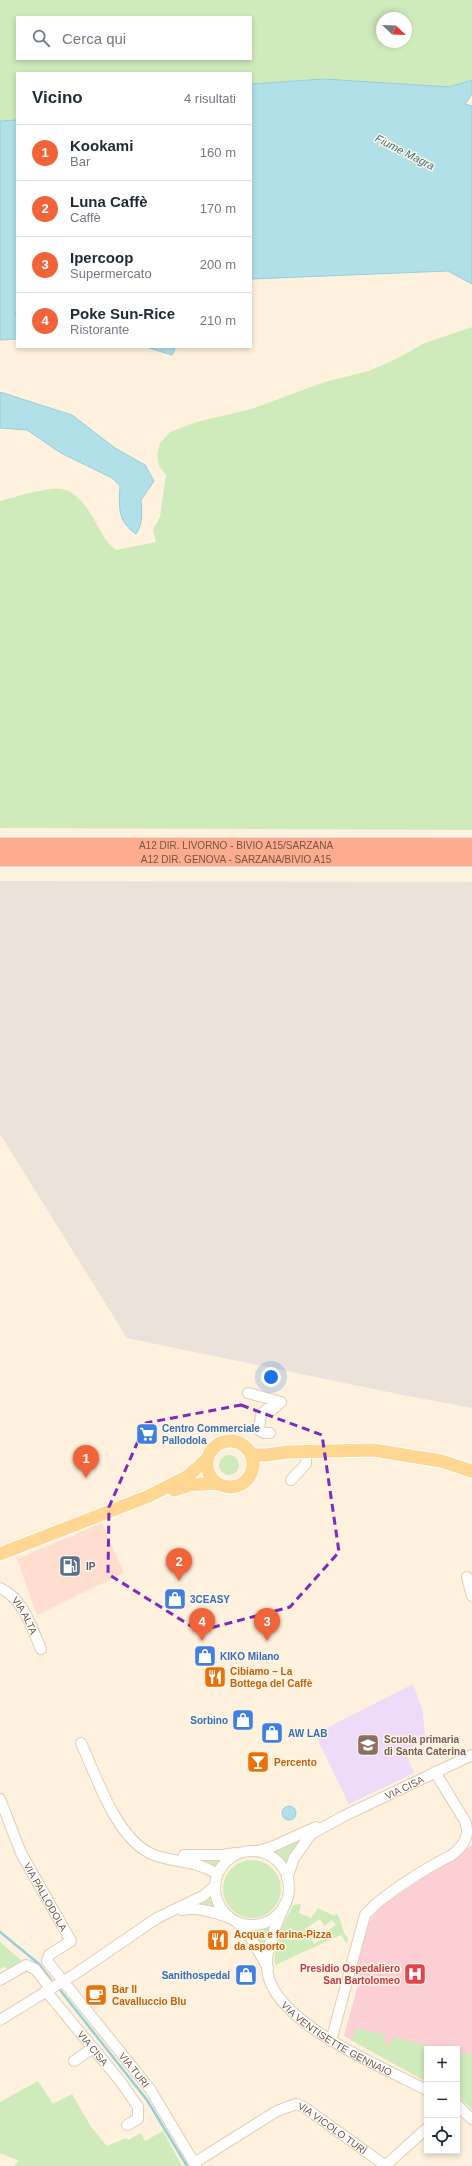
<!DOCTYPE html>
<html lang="it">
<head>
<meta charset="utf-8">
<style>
	:root { --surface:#fff; --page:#f6f6f7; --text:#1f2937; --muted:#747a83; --line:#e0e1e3; --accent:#f16338 }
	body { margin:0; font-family:Helvetica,sans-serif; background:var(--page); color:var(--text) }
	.controls { position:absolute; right:12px; bottom:12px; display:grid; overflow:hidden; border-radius:0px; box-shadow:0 2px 6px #0003 }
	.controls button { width:36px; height:36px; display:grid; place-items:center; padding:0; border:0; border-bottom:1px solid var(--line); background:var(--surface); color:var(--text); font:20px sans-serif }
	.compass { position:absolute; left:376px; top:12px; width:36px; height:36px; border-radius:50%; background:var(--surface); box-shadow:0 2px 6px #0003; rotate:113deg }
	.you { position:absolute; left:271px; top:1377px; width:14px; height:14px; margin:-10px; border:3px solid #fff; border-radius:50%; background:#1a73e8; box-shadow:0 0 0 6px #1a73e833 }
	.badge { display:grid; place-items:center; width:26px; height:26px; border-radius:50%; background:var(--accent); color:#fff; font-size:13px; font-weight:700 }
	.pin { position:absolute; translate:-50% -33px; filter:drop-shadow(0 1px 2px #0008) }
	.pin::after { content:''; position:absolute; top:21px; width:14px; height:12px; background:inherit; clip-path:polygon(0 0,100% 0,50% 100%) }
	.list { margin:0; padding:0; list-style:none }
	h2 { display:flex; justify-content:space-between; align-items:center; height:52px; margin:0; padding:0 16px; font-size:17px }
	h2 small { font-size:13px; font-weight:400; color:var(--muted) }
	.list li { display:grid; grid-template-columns:26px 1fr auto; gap:12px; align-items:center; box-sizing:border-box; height:56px; padding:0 16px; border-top:1px solid var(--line) }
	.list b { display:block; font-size:15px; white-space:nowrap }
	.list p { margin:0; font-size:13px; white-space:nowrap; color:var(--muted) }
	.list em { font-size:13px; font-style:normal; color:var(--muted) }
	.icon { flex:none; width:22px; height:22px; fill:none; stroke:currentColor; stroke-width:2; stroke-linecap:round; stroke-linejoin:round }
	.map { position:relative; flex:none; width:472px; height:2166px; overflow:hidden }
	.search { position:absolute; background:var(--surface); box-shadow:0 2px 6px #0003; left:16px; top:16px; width:236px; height:44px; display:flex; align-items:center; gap:10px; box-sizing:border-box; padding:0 14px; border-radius:0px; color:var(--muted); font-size:15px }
	.panel { position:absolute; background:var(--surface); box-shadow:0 2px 6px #0003; left:16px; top:72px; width:236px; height:276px; border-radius:0px }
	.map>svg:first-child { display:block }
</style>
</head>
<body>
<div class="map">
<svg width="472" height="2166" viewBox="0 0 472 2166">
	<rect width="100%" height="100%" fill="#fef1dd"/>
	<path fill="#ffded0" d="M102 1523 124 1573 37 1615 17 1559Z"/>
	<path fill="#ebe2da" d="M0 881 472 882V1408L403 1395 127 1338 0 1134Z"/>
	<path fill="#eedaf9" d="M413 1684 423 1712 425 1738 405 1751 414 1773 349 1804 315 1734Z"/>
	<path fill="#fccfd4" d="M472 1845V2109L457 2096V2049H427V2082L344 2036 360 1978 356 1970 368 1924 373 1916 380 1907Z"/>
	<path fill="#cfebbb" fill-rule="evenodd" d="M0 0H472V80L449 87 324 79 251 84V73H17V120L0 121ZM17 17H251V59H17ZM382 18H406V42H382Z
		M472 327V830L0 828V501C16 497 51 485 66 490 76 493 87 507 92 516 100 529 104 541 116 550L156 542 153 530 160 517 166 475 159 466 157 454 160 443 170 432 197 422 251 409 325 382 369 371 394 360 425 343Z
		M219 1465a10 10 0 1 1 20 0a10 10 0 1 1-20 0Z
		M308 1833 289 1868 281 1859 267 1851Z
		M224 1858 215 1870 194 1859Z
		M223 1889a29 29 0 1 1 58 0a29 29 0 1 1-58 0Z
		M211 1896 215 1909 190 1905Z
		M301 1904 299 1913 311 1918 318 1908 335 1916 336 1913C343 1921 341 1932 348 1938L347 1944 341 1935 275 1965C273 1940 282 1927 293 1905ZM320 1919 324 1926 332 1920 336 1925 320 1936 322 1939 314 1944 305 1929Z
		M273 1925 266 1960 249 1930 263 1929Z
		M0 1942 21 1960 20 1963 9 1970 4 1967 0 1969Z
		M357 2028 385 2035 384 2044 390 2045 392 2037 431 2046V2049L424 2052 427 2056V2082L351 2040Z
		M457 2052 472 2054V2109L457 2096Z
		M38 2081 53 2104 72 2094 91 2127 107 2146 126 2138 128 2140 141 2133 145 2141 163 2131 182 2166H14L19 2161 0 2153V2102Z"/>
	<path fill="#b1e0e8" stroke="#96cfda" d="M324 79 449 87 472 80V94L465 104 472 106V284L448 271 251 279V84Z
		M17 120V310L15 315H17V339L0 340V121Z
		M146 347H173L175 349 172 355Z
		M0 392 72 415 115 448 145 465 154 481 141 500C142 512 143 524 136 534 117 521 119 507 120 486L112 478 61 453 27 430 0 428Z
		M282 1813a7 7 0 1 1 14 0a7 7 0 1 1-14 0Z"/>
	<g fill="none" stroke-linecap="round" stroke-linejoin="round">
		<path stroke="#96cfda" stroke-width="2.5" d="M0 1932 39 1964 51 1980
			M60 1990 147 2100 187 2166"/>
		<g stroke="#e2cdb9" stroke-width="12">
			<g id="minor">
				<path d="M248 1393 281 1402 272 1410 267 1409 261 1414 259 1430 264 1433H270"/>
				<path d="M291 1480 306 1464V1451"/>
				<path d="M467 1577 472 1596"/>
				<path id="s1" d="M0 1588C24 1599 31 1627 41 1649"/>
				<path d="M81 1743C97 1777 116 1840 154 1855 176 1863 196 1860 217 1874"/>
				<path id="s2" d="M0 1799 21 1853 71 1941 49 1955 47 1961 150 2089 196 2166"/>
				<path d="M258 1851 274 1846 316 1827"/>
				<circle cx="252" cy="1888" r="37"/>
				<path d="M184 1855H222L236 1853"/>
				<path id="s3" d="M287 1878 294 1858 311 1834 344 1816 472 1755"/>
				<path id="s4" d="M285 1904C276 1925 263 1951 268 1975 279 2025 384 2068 427 2090"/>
				<path d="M182 1910C197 1907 213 1912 228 1917"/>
				<path d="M237 1922 251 1938 268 1968"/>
				<path d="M0 1980 26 1965 35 1969 50 1988"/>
				<path id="s5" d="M46 1991 121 2082 138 2107V2119L127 2125"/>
				<path d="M0 2020 78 1972 157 1918 203 1896 215 1886"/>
				<path d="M331 2041 365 1915C382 1895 428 1867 452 1855 463 1846 471 1836 465 1821L435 1772"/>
				<path d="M74 2061 93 2048"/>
				<path d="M457 2105 472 2119"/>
				<path id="s6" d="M194 2163 277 2111 296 2104 304 2107 386 2166"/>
				<path d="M385 2166 427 2128"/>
			</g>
		</g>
		<g stroke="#fff" stroke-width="15">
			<path id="major" d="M207 1464a23 23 0 1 1 46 0a23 23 0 1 1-46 0Z
				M251 1455H266L288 1452 373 1450 441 1461 472 1471
				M174 1490 190 1485 216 1483
				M0 1554 149 1496 188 1476 208 1458"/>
		</g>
		<g stroke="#fff" stroke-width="17">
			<g id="highway">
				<path id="s7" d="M0 845H472"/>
				<path id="s8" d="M0 859H472"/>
			</g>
		</g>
		<use href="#minor" stroke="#fff" stroke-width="10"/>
		<use href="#major" stroke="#ffd793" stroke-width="13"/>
		<use href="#highway" stroke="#fdac8f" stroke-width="15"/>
	</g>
	<path fill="none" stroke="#7b2cbf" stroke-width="3" stroke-dasharray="8 5" stroke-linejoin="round" d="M241 1405 322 1435 339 1552 290 1607 199 1631 108 1574 109 1507 146 1423Z"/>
	<defs>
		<g id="supermarket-square" transform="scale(1.15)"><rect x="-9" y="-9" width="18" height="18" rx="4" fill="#3f7fe0" stroke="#fff5e5"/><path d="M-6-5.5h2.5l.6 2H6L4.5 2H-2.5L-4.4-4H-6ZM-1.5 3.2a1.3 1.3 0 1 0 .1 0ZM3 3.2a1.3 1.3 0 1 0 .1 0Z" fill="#fff"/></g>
		<g id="fuel-square" transform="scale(1.15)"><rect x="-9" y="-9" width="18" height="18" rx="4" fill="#5c6f8a" stroke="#fff5e5"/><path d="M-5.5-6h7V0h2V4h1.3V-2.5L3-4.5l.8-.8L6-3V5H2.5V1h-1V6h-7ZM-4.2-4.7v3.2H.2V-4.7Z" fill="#fff"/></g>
		<g id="shop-square" transform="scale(1.15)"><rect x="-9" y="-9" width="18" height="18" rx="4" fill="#3f7fe0" stroke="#fff5e5"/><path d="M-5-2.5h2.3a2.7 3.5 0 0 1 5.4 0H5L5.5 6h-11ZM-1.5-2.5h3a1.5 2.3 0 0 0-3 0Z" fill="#fff"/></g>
		<g id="restaurant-square" transform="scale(1.15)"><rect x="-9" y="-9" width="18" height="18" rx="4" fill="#e8710a" stroke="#fff5e5"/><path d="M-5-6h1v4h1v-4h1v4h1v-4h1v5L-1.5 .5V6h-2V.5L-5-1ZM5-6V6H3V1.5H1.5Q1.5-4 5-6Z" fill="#fff"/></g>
		<g id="school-square" transform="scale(1.15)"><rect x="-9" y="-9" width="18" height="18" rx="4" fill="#8d6e63" stroke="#fff5e5"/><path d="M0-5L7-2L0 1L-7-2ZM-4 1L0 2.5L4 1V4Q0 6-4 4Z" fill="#fff"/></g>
		<g id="bar-square" transform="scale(1.15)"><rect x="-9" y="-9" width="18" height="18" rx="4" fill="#e8710a" stroke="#fff5e5"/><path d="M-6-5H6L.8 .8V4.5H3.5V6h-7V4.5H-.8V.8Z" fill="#fff"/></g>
		<g id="hospital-square" transform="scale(1.15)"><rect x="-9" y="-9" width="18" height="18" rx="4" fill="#e0444e" stroke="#fff5e5"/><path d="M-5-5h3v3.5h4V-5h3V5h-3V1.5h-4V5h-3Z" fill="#fff"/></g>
		<g id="cafe-square" transform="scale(1.15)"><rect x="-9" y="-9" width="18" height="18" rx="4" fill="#e8710a" stroke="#fff5e5"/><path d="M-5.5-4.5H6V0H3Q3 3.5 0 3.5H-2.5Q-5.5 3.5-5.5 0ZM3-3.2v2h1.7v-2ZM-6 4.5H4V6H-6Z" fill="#fff"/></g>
	</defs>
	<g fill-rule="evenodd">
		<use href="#supermarket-square" x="147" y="1434"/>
		<use href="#fuel-square" x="70" y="1566"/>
		<use href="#shop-square" x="175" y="1599"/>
		<use href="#shop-square" x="205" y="1656"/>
		<use href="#restaurant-square" x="215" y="1677"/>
		<use href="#shop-square" x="243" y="1720"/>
		<use href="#shop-square" x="272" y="1733"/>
		<use href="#school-square" x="368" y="1745"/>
		<use href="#bar-square" x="258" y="1762"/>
		<use href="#restaurant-square" x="218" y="1940"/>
		<use href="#hospital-square" x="415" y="1974"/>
		<use href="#shop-square" x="246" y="1975"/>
		<use href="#cafe-square" x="96" y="1995"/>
	</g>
	<g text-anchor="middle" stroke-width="3" stroke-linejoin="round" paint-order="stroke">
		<g font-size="10" fill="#745644" stroke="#fff5e5">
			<text dy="4" stroke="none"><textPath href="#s7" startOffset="236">A12 DIR. LIVORNO - BIVIO A15/SARZANA</textPath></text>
			<text dy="4" stroke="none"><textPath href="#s8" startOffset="236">A12 DIR. GENOVA - SARZANA/BIVIO A15</textPath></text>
			<text dy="4" stroke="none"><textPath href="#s1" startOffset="38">VIA ALTA</textPath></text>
			<text dy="4" stroke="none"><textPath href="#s3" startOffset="155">VIA CISA</textPath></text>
			<text dy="4" stroke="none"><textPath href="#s2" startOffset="108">VIA PALLODOLA</textPath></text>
			<text dy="4" stroke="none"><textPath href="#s4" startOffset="171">VIA VENTISETTE GENNAIO</textPath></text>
			<text dy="4" stroke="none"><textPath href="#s5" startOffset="74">VIA CISA</textPath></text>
			<text dy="4" stroke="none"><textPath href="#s2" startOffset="331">VIA TURI</textPath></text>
			<text dy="4" stroke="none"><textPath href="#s6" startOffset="162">VIA VICOLO TURÌ</textPath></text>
		</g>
		<g font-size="10" font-weight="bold" fill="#366cbe" stroke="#fff5e5" text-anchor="start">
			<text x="162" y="1432">Centro Commerciale<tspan x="162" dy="12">Pallodola</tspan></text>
			<text x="190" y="1603">3CEASY</text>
			<text x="220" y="1660">KIKO Milano</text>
			<text x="228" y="1724" text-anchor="end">Sorbino</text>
			<text x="288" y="1737">AW LAB</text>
			<text x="230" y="1979" text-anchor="end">Sanithospedal</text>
		</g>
		<g font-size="10" font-weight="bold" fill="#4e5e75" stroke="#fff5e5" text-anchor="start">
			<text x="86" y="1570">IP</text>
		</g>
		<g font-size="10" font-weight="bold" fill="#c56008" stroke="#fff5e5" text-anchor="start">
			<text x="230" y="1675">Cibiamo – La<tspan x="230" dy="12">Bottega del Caffè</tspan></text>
			<text x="274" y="1766">Percento</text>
			<text x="234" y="1938">Acqua e farina-Pizza<tspan x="234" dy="12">da asporto</tspan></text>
			<text x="112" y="1993">Bar Il<tspan x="112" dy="12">Cavalluccio Blu</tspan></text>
		</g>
		<g font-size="10" font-weight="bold" fill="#785e54" stroke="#fff5e5" text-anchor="start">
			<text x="384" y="1743">Scuola primaria<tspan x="384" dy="12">di Santa Caterina</tspan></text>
		</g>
		<g font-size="10" font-weight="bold" fill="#be3a42" stroke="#fff5e5" text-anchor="end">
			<text x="400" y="1972">Presidio Ospedaliero<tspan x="400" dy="12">San Bartolomeo</tspan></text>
		</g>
		<g font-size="11" font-style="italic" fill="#3a7783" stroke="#fff5e5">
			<text transform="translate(405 152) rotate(27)" y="4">Fiume Magra</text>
		</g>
	</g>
</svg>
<div class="controls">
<button>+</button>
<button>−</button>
<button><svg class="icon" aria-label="locate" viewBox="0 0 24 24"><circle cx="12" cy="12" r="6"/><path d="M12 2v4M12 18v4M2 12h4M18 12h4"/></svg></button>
</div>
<svg class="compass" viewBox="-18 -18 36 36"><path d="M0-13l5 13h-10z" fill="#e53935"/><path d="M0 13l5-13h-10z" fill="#747a83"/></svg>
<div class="you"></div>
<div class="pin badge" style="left:86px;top:1478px">1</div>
<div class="pin badge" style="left:179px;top:1581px">2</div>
<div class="pin badge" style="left:267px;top:1641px">3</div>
<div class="pin badge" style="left:202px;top:1641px">4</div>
<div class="search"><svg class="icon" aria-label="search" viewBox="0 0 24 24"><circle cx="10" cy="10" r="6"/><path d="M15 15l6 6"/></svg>Cerca qui</div>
<section class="panel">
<h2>Vicino<small>4 risultati</small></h2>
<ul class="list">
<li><span class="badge">1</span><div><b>Kookami</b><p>Bar</p></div><em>160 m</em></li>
<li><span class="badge">2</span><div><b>Luna Caffè</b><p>Caffè</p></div><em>170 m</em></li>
<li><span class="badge">3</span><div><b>Ipercoop</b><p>Supermercato</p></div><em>200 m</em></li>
<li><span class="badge">4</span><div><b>Poke Sun-Rice</b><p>Ristorante</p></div><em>210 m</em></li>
</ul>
</section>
</div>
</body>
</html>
